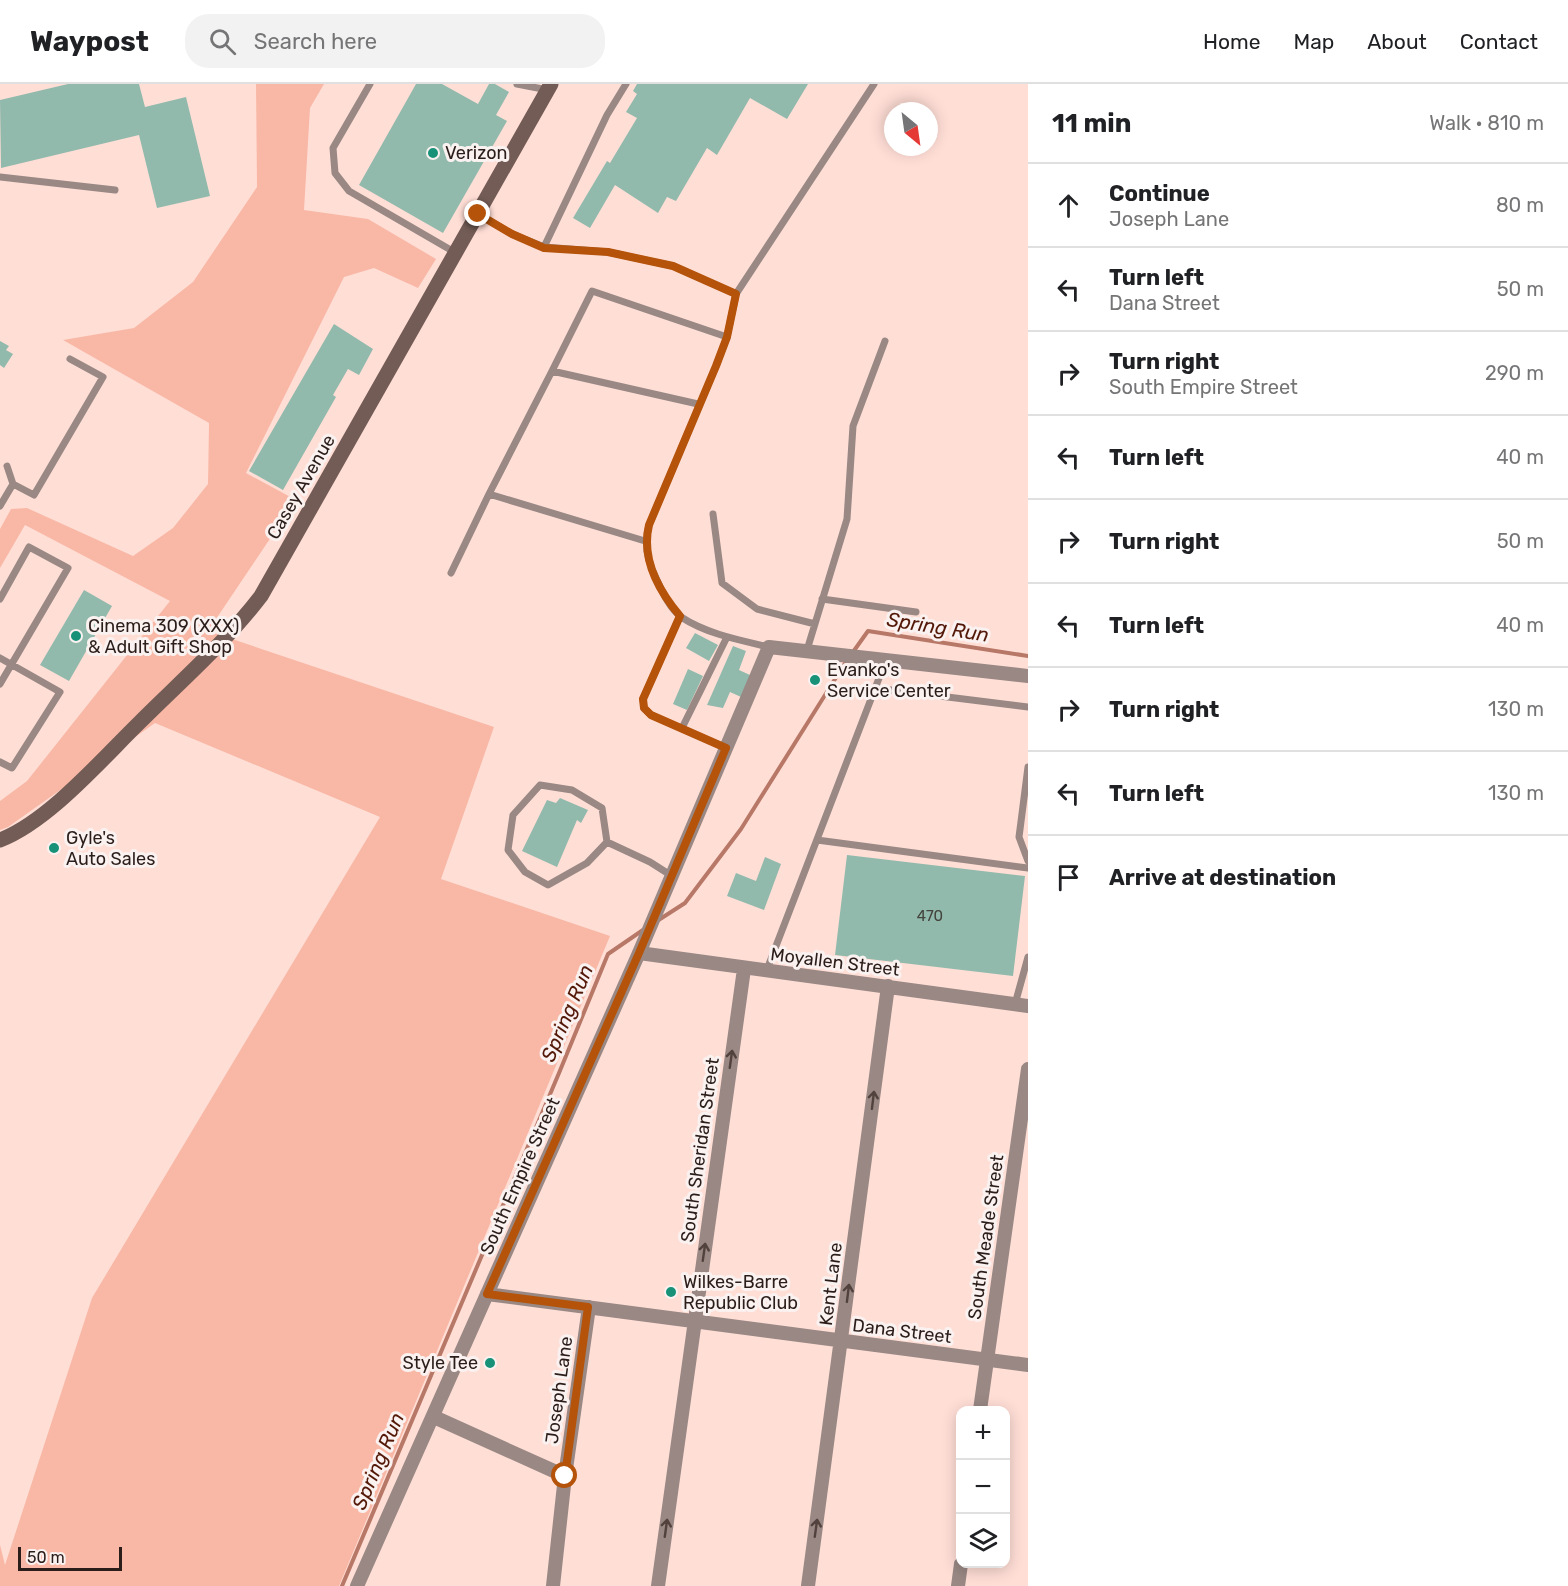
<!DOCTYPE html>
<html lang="en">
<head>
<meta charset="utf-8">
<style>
	:root { --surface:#fff; --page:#f2f2f2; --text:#202124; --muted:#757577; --line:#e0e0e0 }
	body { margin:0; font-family:Rubik,sans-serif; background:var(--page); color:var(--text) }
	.controls { position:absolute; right:18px; bottom:18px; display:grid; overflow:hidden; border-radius:12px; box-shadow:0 3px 15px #0003 }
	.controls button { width:54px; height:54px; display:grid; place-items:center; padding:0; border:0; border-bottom:2px solid var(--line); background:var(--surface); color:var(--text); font:30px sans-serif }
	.compass { position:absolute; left:884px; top:18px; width:54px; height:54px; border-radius:50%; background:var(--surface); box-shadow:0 3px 15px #0003; rotate:151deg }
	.scale { position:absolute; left:18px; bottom:15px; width:104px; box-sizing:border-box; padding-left:6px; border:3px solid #2b1d19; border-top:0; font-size:16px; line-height:21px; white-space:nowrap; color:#2b1d19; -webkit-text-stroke:4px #faf2f0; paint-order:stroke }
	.stop { position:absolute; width:18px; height:18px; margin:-14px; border:4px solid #b45309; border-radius:50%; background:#fff }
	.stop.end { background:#b45309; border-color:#fff; box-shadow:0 2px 6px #0008 }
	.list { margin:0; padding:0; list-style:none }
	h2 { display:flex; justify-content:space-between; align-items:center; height:78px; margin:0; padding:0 24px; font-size:26px }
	h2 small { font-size:20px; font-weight:400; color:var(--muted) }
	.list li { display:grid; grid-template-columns:39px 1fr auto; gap:18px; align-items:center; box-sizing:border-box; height:84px; padding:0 24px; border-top:2px solid var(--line) }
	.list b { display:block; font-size:22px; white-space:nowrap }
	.list p { margin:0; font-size:20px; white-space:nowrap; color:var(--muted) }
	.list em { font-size:20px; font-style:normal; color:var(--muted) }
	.icon { flex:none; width:33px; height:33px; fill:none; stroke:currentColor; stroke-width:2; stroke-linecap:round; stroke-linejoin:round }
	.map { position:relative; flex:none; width:1028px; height:1502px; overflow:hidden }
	header { display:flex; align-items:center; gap:36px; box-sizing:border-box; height:84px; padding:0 30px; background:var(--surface); border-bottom:2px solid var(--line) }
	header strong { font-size:28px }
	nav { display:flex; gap:33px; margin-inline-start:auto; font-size:21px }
	.search { width:420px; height:54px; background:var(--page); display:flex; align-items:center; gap:15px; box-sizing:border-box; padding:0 21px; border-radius:24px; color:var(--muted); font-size:22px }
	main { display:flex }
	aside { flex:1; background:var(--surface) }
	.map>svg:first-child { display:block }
</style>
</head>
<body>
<header>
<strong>Waypost</strong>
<div class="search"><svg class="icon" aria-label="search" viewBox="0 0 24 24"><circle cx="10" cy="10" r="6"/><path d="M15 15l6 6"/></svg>Search here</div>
<nav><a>Home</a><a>Map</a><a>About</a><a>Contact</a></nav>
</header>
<main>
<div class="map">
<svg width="1028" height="1502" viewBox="0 0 1028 1502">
	<rect width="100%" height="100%" fill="#ffded6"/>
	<path fill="#f9b8a6" d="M256 0H324L310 24 304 126 368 135 436 175 418 204 374 184 344 193 246 389 296 416 208 547 494 643 441 795 610 852 339 1502H0V1461L5 1481 92 1214 380 733 155 639 8 743 0 746V717L27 697 170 517 25 441 0 484V445L11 425 27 424 133 472 173 444 208 400 209 339 63 256 134 244 193 198 257 103Z"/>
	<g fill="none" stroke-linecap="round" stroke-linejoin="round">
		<path stroke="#b87867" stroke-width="4" d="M853 568 868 547 1028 572
			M657 837 685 819 741 745 847 576
			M342 1502 559 989 608 870 643 846"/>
	</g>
	<path fill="#91baad" d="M68 0H139L145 23 186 13 210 112 157 124 139 51 1 84 0 16Z
		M416 0H442L478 20 489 0H495L509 8 496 31 507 37 443 149 359 101Z
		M637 0H808L787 35 750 14 717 71 707 64 676 117 667 113 658 129 615 101 590 144 573 134 607 77 610 79 637 34 626 28 637 10 633 7Z
		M334 240 373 265 359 291 348 285 333 311 336 313 283 406 249 387Z
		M0 257 9 262 6 266 13 270 4 284 0 281Z
		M84 506 112 522 69 597 40 581Z
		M695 549 718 561 709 577 686 564Z
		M733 562 746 567 739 586 750 591 741 613 730 608 723 624 707 621Z
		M688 585 703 592 687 626 673 620Z
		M560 714 588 726 581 739 577 736 557 783 522 767 547 716 556 719Z
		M847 771 1025 792 1013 892 835 871Z
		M765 773 781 780 764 826 727 812 736 789 756 797Z"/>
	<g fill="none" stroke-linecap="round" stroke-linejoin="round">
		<path stroke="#998884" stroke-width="7" d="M370 0 333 64 335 89 349 107 456 169
			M517 0 548 6
			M0 93 115 106
			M478 130 512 150 544 163 608 168 673 182 736 210 727 253 716 282 649 441C644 459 647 477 656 494 662 507 669 524 681 533 707 550 739 556 769 563
			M544 163 607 31 626 0
			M736 210 874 0
			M552 287 592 207 727 253
			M7 382 13 400
			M0 422 13 400 34 411 103 293 70 275
			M713 430 722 499 757 525 815 540
			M645 457 489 410 552 287 698 320
			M451 489 489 410
			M0 515 29 463 68 484 0 600
			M822 515 916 528
			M680 532 643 615 644 624 651 631 726 664
			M807 566 847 435 853 342 885 257
			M0 574 60 608 12 684 0 678
			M875 604 1028 623
			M682 644 727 553
			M1028 683 1019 753 1028 777
			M817 756 1028 784
			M607 758 602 724 572 706 540 701 513 731 508 766 525 788 548 801 587 779 607 758 650 778 672 792
			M766 888 886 576
			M1015 920 1028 873"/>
		<path stroke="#998884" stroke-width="14" d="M639 869 1028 922
			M487 1210 1028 1281
			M980 1326 1028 985
			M434 1333 565 1392
			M357 1502 639 869 769 563 1028 592
			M553 1502 565 1392 589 1223
			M658 1502 744 885
			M808 1502 888 902
			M958 1502 961 1480"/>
		<path stroke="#735c55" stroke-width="15" d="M0 756C49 737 102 675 140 638 181 597 225 559 261 512L551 0"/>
	</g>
	<defs><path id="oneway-shaft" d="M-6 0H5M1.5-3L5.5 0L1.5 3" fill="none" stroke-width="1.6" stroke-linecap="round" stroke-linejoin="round" transform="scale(1.5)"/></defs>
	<g stroke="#52423e">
		<use href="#oneway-shaft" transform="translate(731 975) rotate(-82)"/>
		<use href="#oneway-shaft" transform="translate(873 1016) rotate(-83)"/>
		<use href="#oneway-shaft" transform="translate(704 1168) rotate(-82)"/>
		<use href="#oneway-shaft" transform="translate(848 1209) rotate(-83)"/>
		<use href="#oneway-shaft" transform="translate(666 1444) rotate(-82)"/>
		<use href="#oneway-shaft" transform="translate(816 1444) rotate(-82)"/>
	</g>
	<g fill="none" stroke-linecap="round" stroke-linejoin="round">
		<path stroke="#b45309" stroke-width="8" d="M478 130 512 150 544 164 608 168 673 182 736 210 727 253 716 282 649 441C641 474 659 507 680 532L643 615 644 624 651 631 726 664 639 869 487 1210 588 1223 565 1392"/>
	</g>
	<g fill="#179278" stroke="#faf2f0" stroke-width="2">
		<circle cx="433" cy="69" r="6"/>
		<circle cx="76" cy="552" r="6"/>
		<circle cx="815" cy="596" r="6"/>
		<circle cx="54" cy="764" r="6"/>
		<circle cx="671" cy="1208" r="6"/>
		<circle cx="490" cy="1279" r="6"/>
	</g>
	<g text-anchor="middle" stroke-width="6" stroke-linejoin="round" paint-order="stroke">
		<g font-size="15" fill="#44443e">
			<text x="930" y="837">470</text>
		</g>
		<g font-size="18" fill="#2b1d19" stroke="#faf2f0" text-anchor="start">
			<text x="445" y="75">Verizon</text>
			<text x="88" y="548">Cinema 309 (XXX)<tspan x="88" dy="21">&amp; Adult Gift Shop</tspan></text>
			<text x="827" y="592">Evanko's<tspan x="827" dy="21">Service Center</tspan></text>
			<text x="66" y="760">Gyle's<tspan x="66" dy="21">Auto Sales</tspan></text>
			<text x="683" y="1204">Wilkes-Barre<tspan x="683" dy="21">Republic Club</tspan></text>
			<text x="478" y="1285" text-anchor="end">Style Tee</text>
		</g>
		<g font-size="18" fill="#2b1d19" stroke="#faf2f0">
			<text transform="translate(301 403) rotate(-60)" y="6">Casey Avenue</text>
			<text transform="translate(835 878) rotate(7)" y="6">Moyallen Street</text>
			<text transform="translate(700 1066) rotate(-82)" y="6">South Sheridan Street</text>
			<text transform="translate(520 1092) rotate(-66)" y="6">South Empire Street</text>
			<text transform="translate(986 1153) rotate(-82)" y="6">South Meade Street</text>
			<text transform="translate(831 1200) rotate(-83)" y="6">Kent Lane</text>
			<text transform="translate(902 1247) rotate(7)" y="6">Dana Street</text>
			<text transform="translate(559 1306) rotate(-82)" y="6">Joseph Lane</text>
		</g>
		<g font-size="20" font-style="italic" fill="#531808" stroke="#faf2f0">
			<text transform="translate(938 543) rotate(9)" y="7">Spring Run</text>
			<text transform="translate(567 929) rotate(-67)" y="7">Spring Run</text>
			<text transform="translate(378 1377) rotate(-67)" y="7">Spring Run</text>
		</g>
	</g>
</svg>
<div class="controls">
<button>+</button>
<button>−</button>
<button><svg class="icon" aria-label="layers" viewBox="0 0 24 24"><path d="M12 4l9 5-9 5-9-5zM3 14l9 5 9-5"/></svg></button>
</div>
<svg class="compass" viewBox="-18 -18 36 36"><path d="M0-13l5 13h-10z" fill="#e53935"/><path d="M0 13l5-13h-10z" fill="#757577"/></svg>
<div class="scale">50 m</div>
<div class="stop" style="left:565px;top:1392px"></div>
<div class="stop end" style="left:478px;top:130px"></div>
</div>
<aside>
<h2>11 min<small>Walk · 810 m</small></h2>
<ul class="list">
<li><svg class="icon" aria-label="ahead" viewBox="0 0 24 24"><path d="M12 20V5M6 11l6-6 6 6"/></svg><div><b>Continue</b><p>Joseph Lane</p></div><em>80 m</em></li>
<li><svg class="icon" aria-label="left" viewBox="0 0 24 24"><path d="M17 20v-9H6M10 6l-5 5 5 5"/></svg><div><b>Turn left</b><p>Dana Street</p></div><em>50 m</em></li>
<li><svg class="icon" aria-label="right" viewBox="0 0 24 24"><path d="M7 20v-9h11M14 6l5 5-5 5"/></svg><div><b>Turn right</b><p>South Empire Street</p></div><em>290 m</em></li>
<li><svg class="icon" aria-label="left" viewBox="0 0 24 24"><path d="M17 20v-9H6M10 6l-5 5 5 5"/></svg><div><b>Turn left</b></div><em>40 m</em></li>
<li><svg class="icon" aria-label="right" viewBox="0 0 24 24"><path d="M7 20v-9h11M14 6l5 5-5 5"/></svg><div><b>Turn right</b></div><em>50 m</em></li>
<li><svg class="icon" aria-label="left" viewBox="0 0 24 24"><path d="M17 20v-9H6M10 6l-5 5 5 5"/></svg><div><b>Turn left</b></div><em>40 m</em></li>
<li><svg class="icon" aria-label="right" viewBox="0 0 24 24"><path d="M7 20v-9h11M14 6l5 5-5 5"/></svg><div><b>Turn right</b></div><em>130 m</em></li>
<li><svg class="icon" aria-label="left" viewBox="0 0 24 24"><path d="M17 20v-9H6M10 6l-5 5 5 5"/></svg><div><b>Turn left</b></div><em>130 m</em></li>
<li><svg class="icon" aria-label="arrive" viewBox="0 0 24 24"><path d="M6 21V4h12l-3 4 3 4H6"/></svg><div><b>Arrive at destination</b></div></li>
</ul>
</aside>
</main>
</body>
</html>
